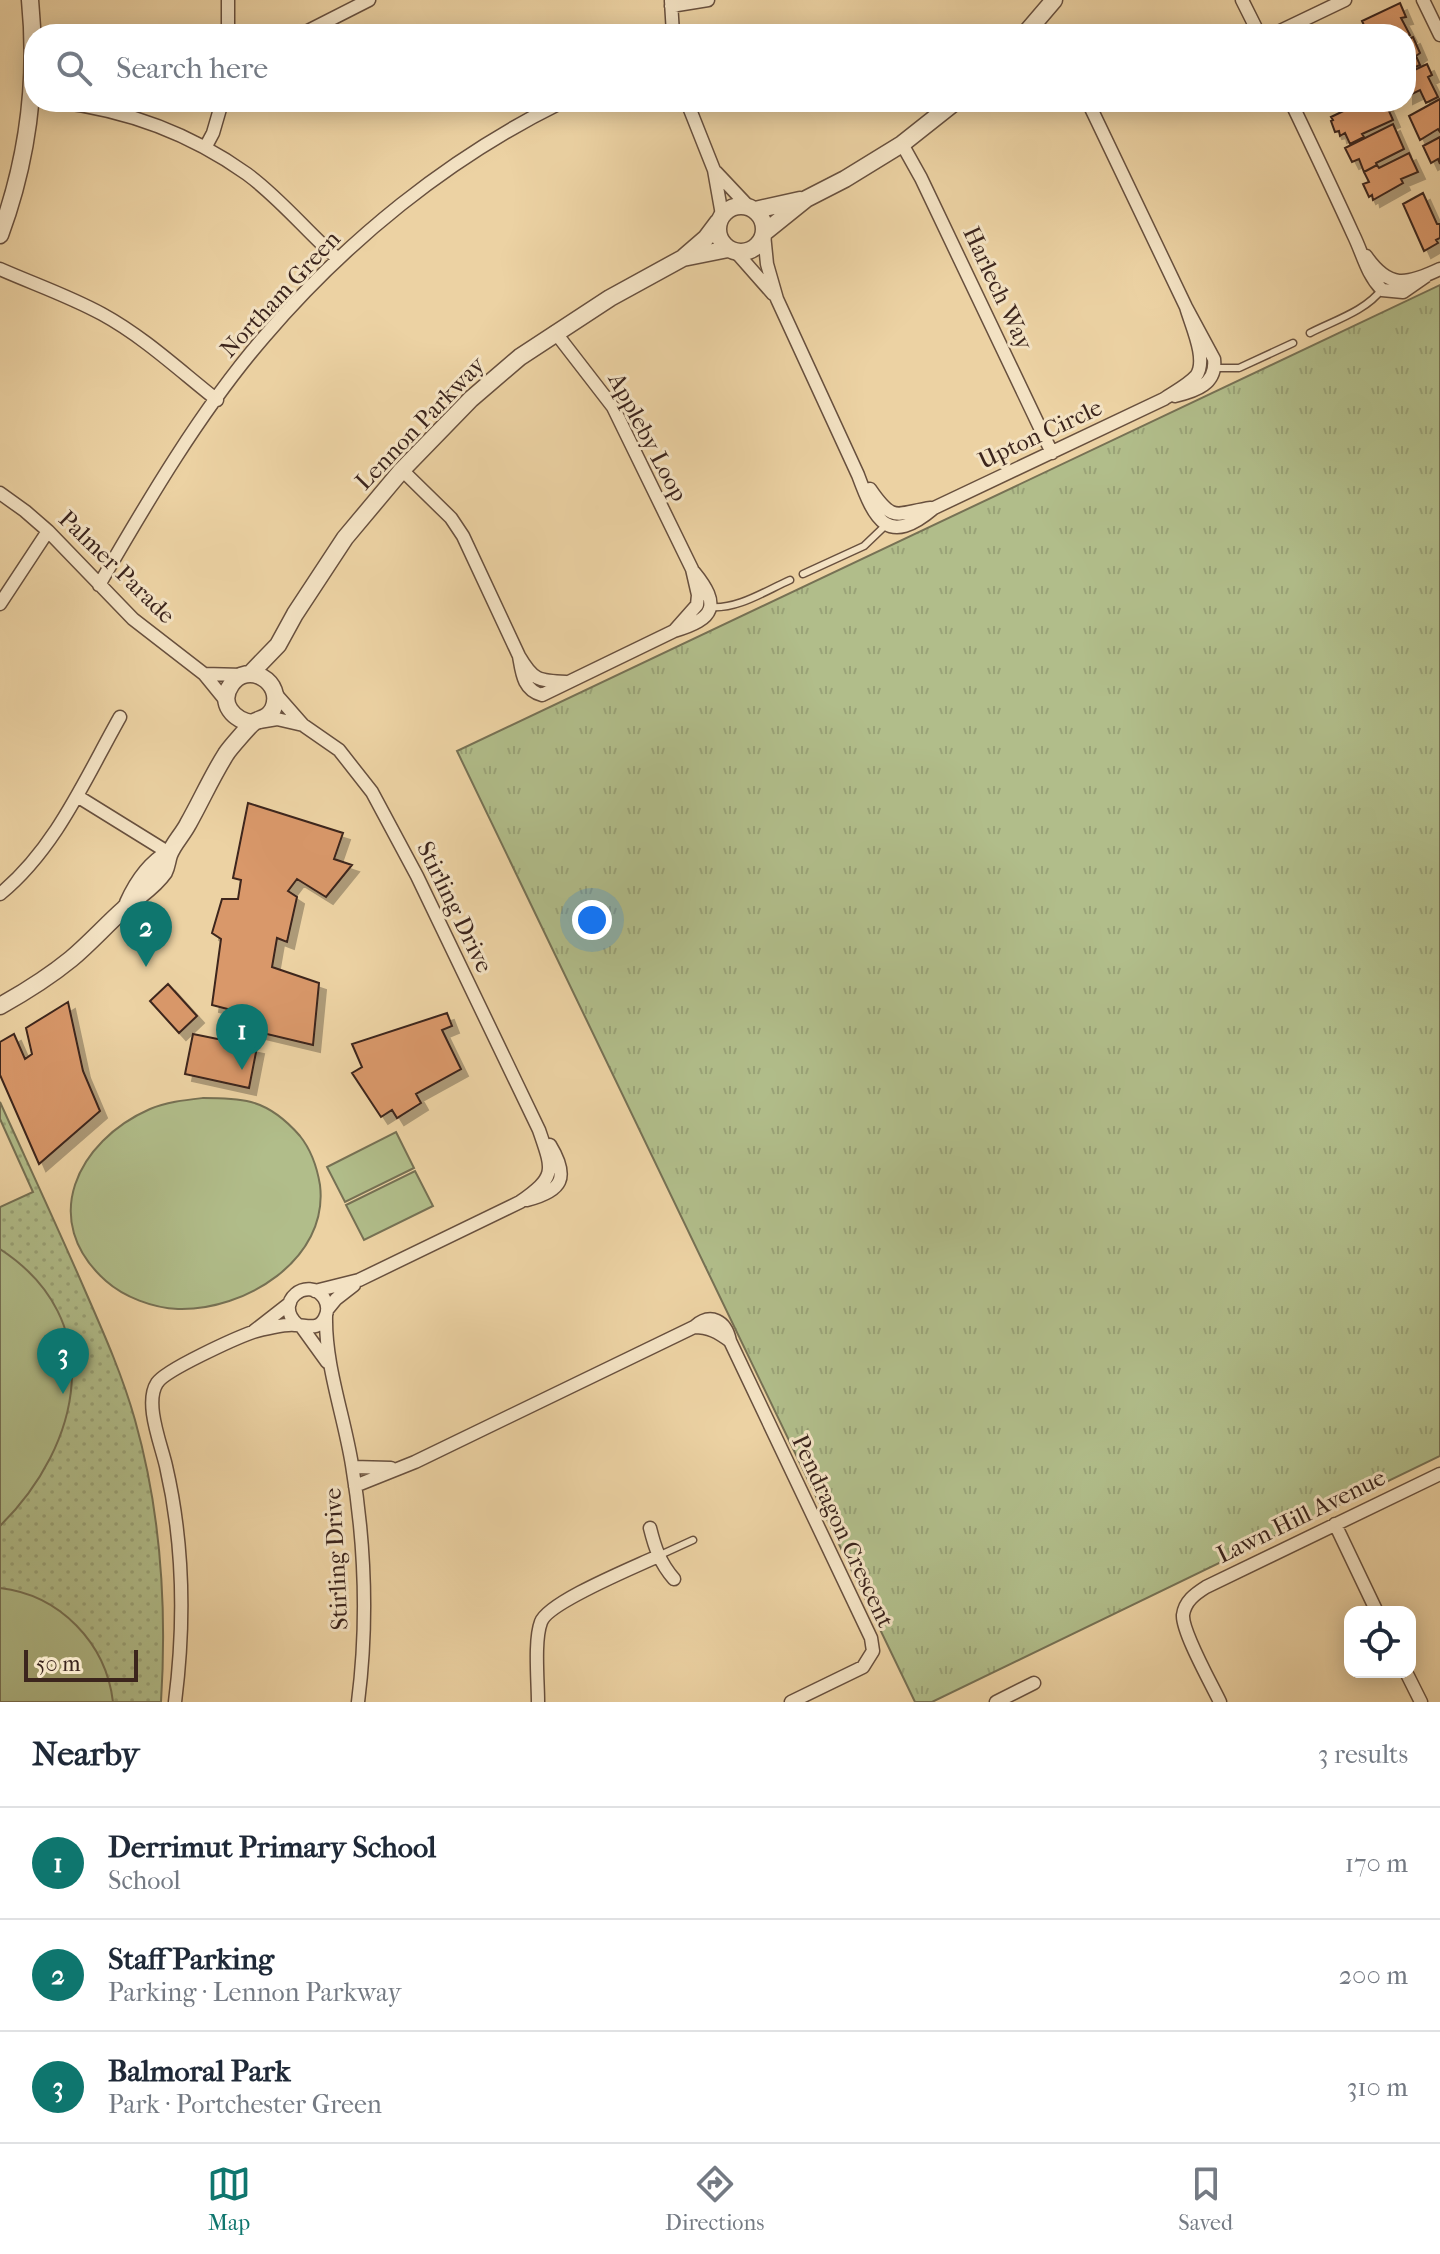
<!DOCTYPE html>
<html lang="en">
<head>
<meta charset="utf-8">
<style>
	:root { --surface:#fff; --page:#f6f6f7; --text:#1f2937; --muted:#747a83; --line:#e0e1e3; --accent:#0f766e }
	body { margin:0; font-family:"IM FELL French Canon",serif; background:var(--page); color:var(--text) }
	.controls { position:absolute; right:24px; bottom:24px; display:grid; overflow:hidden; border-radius:16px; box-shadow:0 4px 20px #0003 }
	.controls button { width:72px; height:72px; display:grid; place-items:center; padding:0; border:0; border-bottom:2px solid var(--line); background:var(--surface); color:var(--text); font:40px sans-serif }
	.scale { position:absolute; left:24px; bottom:20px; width:114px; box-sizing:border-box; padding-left:8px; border:4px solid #3c251d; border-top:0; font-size:22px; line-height:28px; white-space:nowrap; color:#3c251d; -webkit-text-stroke:6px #f3e2c3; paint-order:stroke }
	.you { position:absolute; left:592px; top:920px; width:28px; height:28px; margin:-20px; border:6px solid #fff; border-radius:50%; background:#1a73e8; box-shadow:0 0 0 12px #1a73e833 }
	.badge { display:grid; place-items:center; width:52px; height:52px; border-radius:50%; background:var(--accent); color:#fff; font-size:26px; font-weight:700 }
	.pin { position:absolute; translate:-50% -66px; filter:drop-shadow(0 2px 4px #0008) }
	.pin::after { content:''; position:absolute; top:42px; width:28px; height:24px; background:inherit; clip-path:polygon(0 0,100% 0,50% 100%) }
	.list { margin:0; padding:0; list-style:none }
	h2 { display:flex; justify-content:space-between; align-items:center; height:104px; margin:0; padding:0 32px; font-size:34px }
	h2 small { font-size:26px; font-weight:400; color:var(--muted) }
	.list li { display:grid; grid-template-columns:52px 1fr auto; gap:24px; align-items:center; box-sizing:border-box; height:112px; padding:0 32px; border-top:2px solid var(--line) }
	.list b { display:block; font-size:30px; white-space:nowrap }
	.list p { margin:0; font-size:26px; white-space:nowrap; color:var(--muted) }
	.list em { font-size:26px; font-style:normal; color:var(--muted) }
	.icon { flex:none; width:44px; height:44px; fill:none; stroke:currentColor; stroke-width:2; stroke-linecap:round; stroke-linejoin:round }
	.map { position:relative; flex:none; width:1440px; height:1702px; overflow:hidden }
	.search { position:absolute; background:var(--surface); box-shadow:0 4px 20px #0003; left:24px; right:24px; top:24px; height:88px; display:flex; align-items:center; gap:20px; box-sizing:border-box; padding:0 28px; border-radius:32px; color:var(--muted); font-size:30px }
	.sheet { height:440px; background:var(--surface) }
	nav { display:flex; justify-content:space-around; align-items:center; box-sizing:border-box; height:112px; border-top:2px solid var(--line); background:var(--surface); font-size:22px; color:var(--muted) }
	nav a { display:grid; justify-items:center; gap:4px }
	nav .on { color:var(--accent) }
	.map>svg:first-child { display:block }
</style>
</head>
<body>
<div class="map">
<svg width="1440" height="1702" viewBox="0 0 1440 1702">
	<defs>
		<pattern id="grass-tufts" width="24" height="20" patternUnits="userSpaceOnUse" patternTransform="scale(2)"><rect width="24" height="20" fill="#b1bd8a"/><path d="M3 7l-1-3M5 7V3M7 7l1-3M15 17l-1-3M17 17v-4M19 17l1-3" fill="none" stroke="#99a277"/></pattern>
		<pattern id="park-dots" width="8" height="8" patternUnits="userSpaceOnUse" patternTransform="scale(2)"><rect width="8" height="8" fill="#b1bd8a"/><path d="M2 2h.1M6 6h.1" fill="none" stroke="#99a277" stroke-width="1.8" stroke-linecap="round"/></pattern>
		<filter id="shadow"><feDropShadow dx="7" dy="7" stdDeviation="0" flood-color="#0004"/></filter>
	</defs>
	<rect width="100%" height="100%" fill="#ecd2a3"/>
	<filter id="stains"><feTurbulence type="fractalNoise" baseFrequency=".0025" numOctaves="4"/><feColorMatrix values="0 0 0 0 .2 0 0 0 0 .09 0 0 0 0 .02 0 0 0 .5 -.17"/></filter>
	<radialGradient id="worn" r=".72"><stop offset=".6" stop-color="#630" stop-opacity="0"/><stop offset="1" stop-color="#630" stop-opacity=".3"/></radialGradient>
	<path fill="url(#grass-tufts)" stroke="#767154" stroke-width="2" d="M1440 285V1456L932 1702H915L457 751Z"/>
	<path fill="url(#park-dots)" stroke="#767154" stroke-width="2" d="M0 1102C29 1166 59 1230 87 1295 105 1336 123 1377 135 1420 161 1512 167 1607 161 1702H0V1207L33 1192 0 1119Z"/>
	<path fill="#b1bd8a" stroke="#767154" stroke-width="2" d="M203 1098C219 1098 235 1098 251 1102 270 1107 287 1121 300 1136 312 1151 317 1167 320 1185 329 1260 244 1311 178 1309 153 1308 124 1297 106 1281 38 1221 77 1141 150 1109 166 1102 185 1100 203 1098Z
		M396 1132 414 1168 345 1202 327 1167Z
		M415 1171 433 1206 364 1240 346 1205Z
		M0 1249C109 1320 82 1445 0 1526Z
		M0 1588C60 1595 106 1643 113 1702H0Z"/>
	<path fill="#d9986a" stroke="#3c251d" stroke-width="2" filter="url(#shadow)" d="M1400 3 1406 17 1401 18 1410 35 1406 37V34H1368L1362 21Z
		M1413 37 1420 53 1416 56 1420 65 1408 70 1406 67V40Z
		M1427 64 1432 75 1428 77 1438 97 1426 103 1420 90 1406 97V74Z
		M1440 99V132L1438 129 1420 140 1409 116Z
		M1362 102H1385L1393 120 1362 134 1364 137 1350 144 1345 133 1340 136 1339 131 1335 132 1331 121 1333 120 1331 117Z
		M1393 124 1404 149 1376 163 1377 165 1364 172 1359 159 1352 162 1345 148Z
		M1440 137V164L1438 159 1431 163 1423 146Z
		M1409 153 1418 172 1401 179 1403 183 1373 200 1372 195 1369 197 1363 184 1369 182 1364 172 1377 165 1379 168Z
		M1423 193 1437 224H1440V238L1436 240 1438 243 1424 251 1403 204Z
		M248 803 343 833 334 859 352 865 326 897 297 879 288 891 297 897 287 942 277 938 272 967 319 983 313 1045 250 1030 251 1015 212 1005 221 939 212 933 222 899H238L241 880 233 878Z
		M168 984 197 1016 179 1033 150 1001Z
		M68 1002 83 1071 100 1111 39 1164 0 1075V1042L14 1034 25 1059 32 1054 26 1028Z
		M447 1013 452 1026 442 1030 461 1069 416 1094 421 1103 397 1118 392 1110 381 1117 352 1073 362 1067 352 1044Z
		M193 1034 257 1047 249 1088 185 1074Z"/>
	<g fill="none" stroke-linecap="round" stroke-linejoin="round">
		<g stroke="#68503e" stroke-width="9">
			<path id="service" d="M1310 333C1333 321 1366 311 1382 289
				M1212 368H1239L1293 343
				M803 574 864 546 888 523
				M709 607C737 610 765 591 790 580
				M658 1556 693 1540"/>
		</g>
		<g stroke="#68503e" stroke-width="15">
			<path id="minor" d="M1242 0 1259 34
				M1423 0 1440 35
				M671 1 673 34
				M671 6 708 0
				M228 34V0
				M302 34 369 0
				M1274 34 1345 0
				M58 102C126 110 191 134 247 174 281 199 307 232 338 259
				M687 102 714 170 722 215
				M1088 102 1186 307 1214 359C1217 384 1196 391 1175 396
				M1291 102C1312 146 1333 190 1353 234 1363 254 1366 273 1382 290L1403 292 1426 276
				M902 144 921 178 1052 453
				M205 148 213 133 222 102
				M716 172 748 206
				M764 234 767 264 777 299 858 475C875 521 888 547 934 508L1164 399C1174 392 1188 385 1196 376 1208 360 1191 325 1186 307
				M736 252 773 294
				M1366 256C1389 289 1406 285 1440 269
				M0 269C34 284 69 296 102 314 144 337 179 370 217 400
				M555 332 613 407 692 569 698 595 697 605 674 631
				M402 470 451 518 463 536 519 656C533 680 538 681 566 682
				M870 489C894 524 896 513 931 508
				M0 493 25 511 48 531 133 619 204 674 226 701
				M99 585C147 502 201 410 264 337 346 241 448 158 562 102
				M0 604 48 531
				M519 656C522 673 523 690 542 695L674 631C715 619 721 605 694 572
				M204 674 243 675
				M274 692 303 725 339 750 372 792 417 876 539 1130C553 1171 557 1176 520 1202L359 1280 315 1291
				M259 722 277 719 303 725
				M77 796 169 853
				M0 894C56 848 85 779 120 717
				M527 1200C562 1191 570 1178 550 1145
				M327 1310 336 1299 354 1285
				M326 1316C325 1366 344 1415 352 1465 365 1543 368 1624 358 1702
				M301 1326 327 1362
				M694 1327C709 1327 718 1332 730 1341
				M254 1331 290 1303
				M353 1467 391 1468
				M355 1486 415 1462 694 1327C711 1312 726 1321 730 1341L871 1638 873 1651 863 1667 791 1702
				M1335 1524 1377 1612
				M650 1528C655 1548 660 1563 674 1579
				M1406 1672 1421 1702
				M175 1702C185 1623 184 1544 166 1466 161 1444 144 1403 157 1383 165 1370 236 1338 253 1332 262 1329 285 1324 295 1325 307 1325 320 1332 326 1315 328 1310 327 1303 324 1298 308 1275 273 1302 297 1324
				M538 1702C538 1681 534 1640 541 1622 548 1602 635 1567 658 1556
				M996 1702 1034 1683
				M1220 1702C1212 1685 1182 1632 1183 1615 1185 1601 1195 1594 1206 1587L1440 1474"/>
		</g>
		<g stroke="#68503e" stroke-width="19">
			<path id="tertiary" d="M1025 34 1054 0
				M718 229a23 23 0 1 1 46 0a23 23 0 1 1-46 0Z
				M755 210 800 200
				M765 232 806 199 845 179 902 144 955 102
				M0 235C28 159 38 81 30 0
				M684 257 706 238 718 222
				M250 674 278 645 295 614 345 538 402 470 471 399 520 357 610 298 683 258 728 249
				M128 903C137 883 150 864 169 853
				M0 1006C25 992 49 977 71 959 90 943 106 925 124 909 138 895 152 889 164 872 167 866 167 861 169 855 173 844 183 834 188 824 201 801 212 776 226 754 229 749 250 725 254 722 262 718 268 718 273 709 285 682 247 660 231 685 218 703 234 721 253 723"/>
		</g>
		<use href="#service" stroke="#f3e2c3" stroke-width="6"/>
		<use href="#minor" stroke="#f3e2c3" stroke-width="12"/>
		<use href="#tertiary" stroke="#f3e2c3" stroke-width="16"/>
	</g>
	<g text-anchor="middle" stroke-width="6" stroke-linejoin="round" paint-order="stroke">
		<g font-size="24" fill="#3c251d" stroke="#f3e2c3">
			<text transform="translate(998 288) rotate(65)" y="8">Harlech Way</text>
			<text transform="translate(280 294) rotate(-47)" y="8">Northam Green</text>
			<text transform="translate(420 423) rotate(-46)" y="8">Lennon Parkway</text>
			<text transform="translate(1040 434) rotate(-25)" y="8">Upton Circle</text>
			<text transform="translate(648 437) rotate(62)" y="8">Appleby Loop</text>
			<text transform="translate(117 567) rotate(44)" y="8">Palmer Parade</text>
			<text transform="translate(455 907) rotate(64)" y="8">Stirling Drive</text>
			<text transform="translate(1301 1516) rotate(-26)" y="8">Lawn Hill Avenue</text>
			<text transform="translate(843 1531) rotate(65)" y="8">Pendragon Crescent</text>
			<text transform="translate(336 1559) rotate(-93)" y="8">Stirling Drive</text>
		</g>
	</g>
	<rect width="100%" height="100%" filter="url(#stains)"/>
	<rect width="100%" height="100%" fill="url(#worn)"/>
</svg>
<div class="controls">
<button><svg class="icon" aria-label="locate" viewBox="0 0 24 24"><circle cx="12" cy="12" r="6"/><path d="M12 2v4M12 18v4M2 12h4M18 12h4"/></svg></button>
</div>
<div class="scale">50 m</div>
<div class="you"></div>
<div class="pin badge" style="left:242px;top:1070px">1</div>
<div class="pin badge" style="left:146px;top:967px">2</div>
<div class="pin badge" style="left:63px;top:1394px">3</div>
<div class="search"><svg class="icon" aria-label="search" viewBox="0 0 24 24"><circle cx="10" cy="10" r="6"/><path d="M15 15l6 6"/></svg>Search here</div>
</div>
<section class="sheet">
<h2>Nearby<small>3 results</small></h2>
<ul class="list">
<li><span class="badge">1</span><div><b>Derrimut Primary School</b><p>School</p></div><em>170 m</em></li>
<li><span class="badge">2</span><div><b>Staff Parking</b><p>Parking · Lennon Parkway</p></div><em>200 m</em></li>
<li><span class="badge">3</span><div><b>Balmoral Park</b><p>Park · Portchester Green</p></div><em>310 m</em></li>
</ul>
</section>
<nav>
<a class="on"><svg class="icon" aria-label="map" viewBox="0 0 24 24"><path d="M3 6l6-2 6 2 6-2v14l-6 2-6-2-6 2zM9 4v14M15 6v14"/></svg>Map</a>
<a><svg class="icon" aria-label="directions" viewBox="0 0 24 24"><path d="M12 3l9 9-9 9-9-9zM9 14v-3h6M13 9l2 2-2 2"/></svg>Directions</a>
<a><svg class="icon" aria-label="saved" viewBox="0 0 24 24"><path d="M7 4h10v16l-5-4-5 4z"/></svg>Saved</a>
</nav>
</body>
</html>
